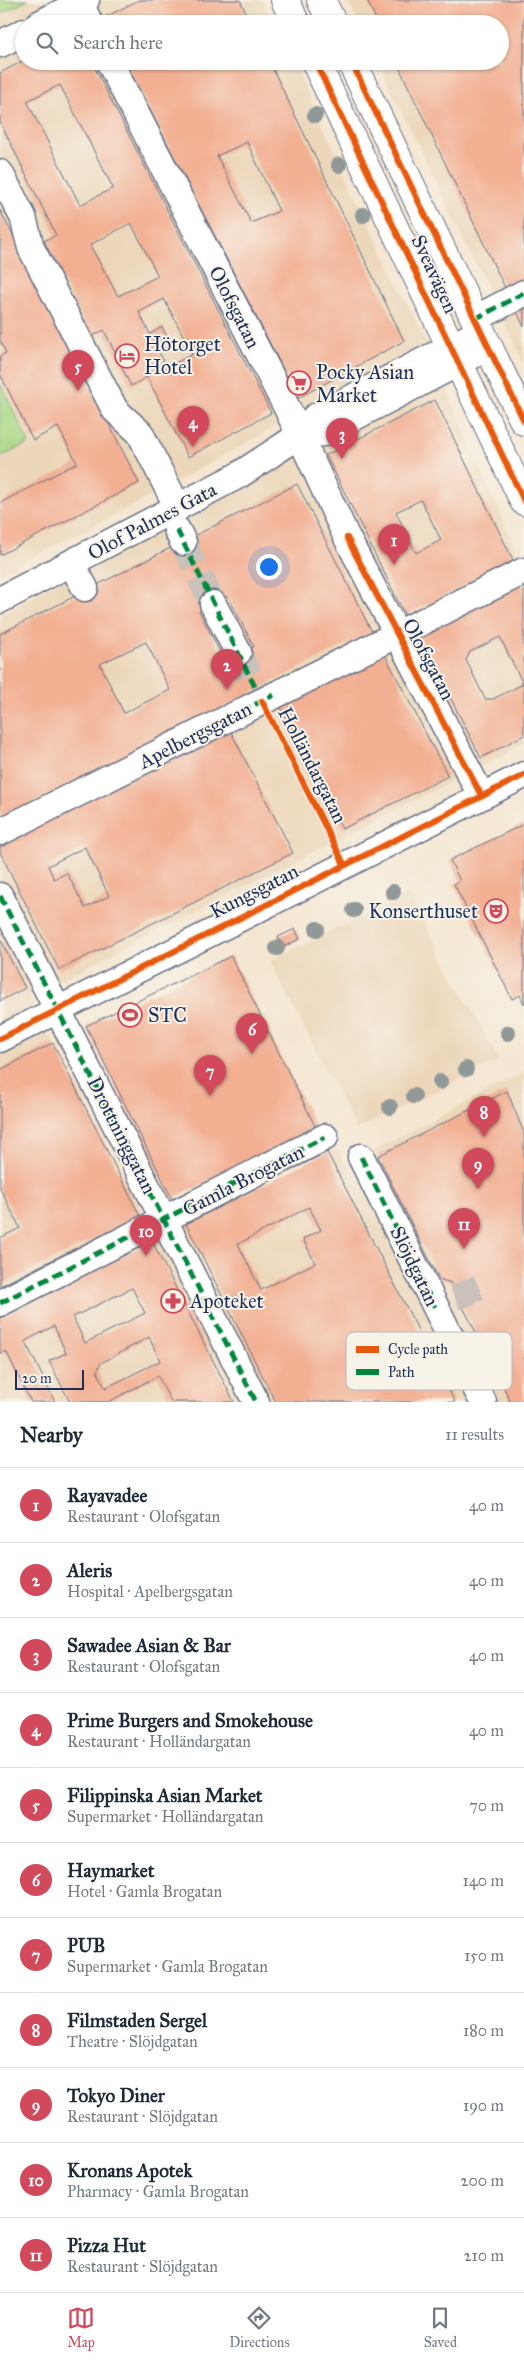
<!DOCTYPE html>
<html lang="en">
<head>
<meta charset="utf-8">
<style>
	:root { --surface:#fff; --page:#f6f6f7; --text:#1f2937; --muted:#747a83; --line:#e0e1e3; --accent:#d1495b }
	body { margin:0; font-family:"IM FELL Great Primer",serif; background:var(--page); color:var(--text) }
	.scale { position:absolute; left:15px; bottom:12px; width:69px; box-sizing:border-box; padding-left:5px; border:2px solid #1b2f5e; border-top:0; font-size:14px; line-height:18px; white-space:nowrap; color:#1b2f5e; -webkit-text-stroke:4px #f7f3e8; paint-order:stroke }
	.you { position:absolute; left:268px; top:566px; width:18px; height:18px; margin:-12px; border:4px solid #fff; border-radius:50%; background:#1a73e8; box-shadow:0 0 0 8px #1a73e833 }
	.badge { display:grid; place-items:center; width:32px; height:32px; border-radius:50%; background:var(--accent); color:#fff; font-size:16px; font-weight:700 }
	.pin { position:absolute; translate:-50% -41px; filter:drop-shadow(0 1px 2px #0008) }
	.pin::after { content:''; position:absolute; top:26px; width:18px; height:15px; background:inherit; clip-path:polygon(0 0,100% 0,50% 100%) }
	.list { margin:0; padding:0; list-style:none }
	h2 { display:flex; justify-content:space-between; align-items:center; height:65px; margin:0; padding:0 20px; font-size:21px }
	h2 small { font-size:16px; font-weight:400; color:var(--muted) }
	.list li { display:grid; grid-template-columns:32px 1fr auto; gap:15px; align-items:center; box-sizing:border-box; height:75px; padding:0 20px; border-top:1px solid var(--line) }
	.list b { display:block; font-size:19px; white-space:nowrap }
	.list p { margin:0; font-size:16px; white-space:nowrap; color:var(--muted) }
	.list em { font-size:16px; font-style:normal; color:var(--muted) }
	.icon { flex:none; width:28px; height:28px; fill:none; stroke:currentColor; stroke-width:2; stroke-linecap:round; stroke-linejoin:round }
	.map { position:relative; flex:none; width:524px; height:1402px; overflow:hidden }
	.search { position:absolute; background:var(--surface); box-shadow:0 1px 4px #0004; left:15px; right:15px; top:15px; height:55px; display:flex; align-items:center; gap:12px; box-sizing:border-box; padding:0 18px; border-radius:28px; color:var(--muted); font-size:19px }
	.sheet { height:890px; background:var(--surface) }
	nav { display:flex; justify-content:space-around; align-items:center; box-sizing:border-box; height:70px; border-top:1px solid var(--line); background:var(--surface); font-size:14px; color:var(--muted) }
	nav a { display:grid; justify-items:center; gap:2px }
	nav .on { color:var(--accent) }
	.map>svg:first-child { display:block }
</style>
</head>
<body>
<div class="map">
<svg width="524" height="1402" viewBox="0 0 524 1402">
	<rect width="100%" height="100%" fill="#f7f3e8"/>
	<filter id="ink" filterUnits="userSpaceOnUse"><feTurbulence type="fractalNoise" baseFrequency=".02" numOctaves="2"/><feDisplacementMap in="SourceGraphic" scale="10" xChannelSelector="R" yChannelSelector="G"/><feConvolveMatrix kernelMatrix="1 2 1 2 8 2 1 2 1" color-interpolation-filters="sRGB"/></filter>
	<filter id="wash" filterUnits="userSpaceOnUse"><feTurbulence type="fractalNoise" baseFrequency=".0096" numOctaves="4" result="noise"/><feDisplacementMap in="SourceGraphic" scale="20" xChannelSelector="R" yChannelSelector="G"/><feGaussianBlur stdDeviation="1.12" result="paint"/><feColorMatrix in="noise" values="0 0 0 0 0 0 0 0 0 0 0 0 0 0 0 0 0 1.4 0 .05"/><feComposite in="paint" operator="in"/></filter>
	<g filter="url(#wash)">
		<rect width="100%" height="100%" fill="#f4e6d1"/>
		<path fill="#ecd7ba" d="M0 0H263L274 24H24V61H292L428 346 303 408 282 423 140 502 0 574Z
			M347 0H524V362L377 61H500V24H359Z
			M440 375 524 569V744L29 996 156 1238 337 1148 346 1165 524 1073V1402H0V615L240 476Z
			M409 894 499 1060 356 1130 270 961Z"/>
		<path fill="#aad986" stroke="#628472" d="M0 0H28L0 14Z
			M0 383 29 443 0 457Z"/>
		<g id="blocks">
			<path fill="#f2af92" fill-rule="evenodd" d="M139 0H240L251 24H106L103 18Z
				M367 0H524V279L505 288 396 61H500V24H378Z
				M23 61H91L271 413 188 457 147 377 131 386 104 330 91 337 44 241 56 235 0 122V73ZM60 85 113 188 80 205 27 101ZM131 223 158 276 118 296 90 245ZM164 299 193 354 167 367 156 347 169 340 162 327 150 334 139 312Z
				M125 61H269L404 341 298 398ZM247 142 279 211 251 223 217 156Z
				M0 210 139 483 0 555V503L77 463 58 427 33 440 0 374V356L6 353 0 340Z
				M524 306V327L516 310Z
				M435 400 514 562 405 615 326 455ZM421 500 441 540 416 553 396 512Z
				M297 484 372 632 0 820V634ZM228 596 254 647 225 662 199 611ZM146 642 170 690 124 713 100 664Z
				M519 580 524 590V735L481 758 417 632ZM500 637 523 684 493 699H485L466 660 470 652Z
				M383 651 448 776 342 829 279 704Z
				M229 728 293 853 59 970 0 852V842ZM85 847 109 896 85 908 67 873 54 879 48 866Z
				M524 824V1004L520 995 512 999 454 884 460 881 450 860Z
				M295 929 300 939 283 947 278 937Z
				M0 939 25 988 0 1001Z
				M231 956 316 1128 172 1199 86 1026Z
				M53 1043 140 1216 0 1286V1238L20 1228 0 1188V1070Z
				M507 1091 524 1133V1402H511L451 1283 439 1279 378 1156Z
				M327 1152 370 1236 455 1402H276L272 1395 186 1224ZM309 1207 321 1230 303 1239 315 1263 261 1290 238 1244Z
				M152 1241 234 1402H171L158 1376 108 1402H70L49 1361 66 1353 54 1326 25 1341 55 1402H31L6 1351 0 1354V1318ZM132 1288 145 1313 85 1343 73 1317ZM149 1337 160 1361 105 1388 97 1371 101 1363Z"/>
		</g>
	</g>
	<g filter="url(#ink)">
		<use href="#blocks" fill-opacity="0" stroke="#676f86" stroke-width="1"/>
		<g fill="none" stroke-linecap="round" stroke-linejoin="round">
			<path stroke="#c9c1ba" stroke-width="26" stroke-dasharray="26 13" stroke-linecap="butt" d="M183 542 213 604
				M238 652 257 691
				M455 1298 482 1286"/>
			<g stroke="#676f86" stroke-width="29">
				<path id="minor" d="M80 3 90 24
					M39 24 86 0
					M0 44 24 32
					M109 61 288 410 347 538 481 795
					M0 173 23 217 31 248 115 410 140 433 178 508
					M475 319 524 293
					M300 435 324 433 489 347
					M177 530 183 542
					M71 563 85 588
					M0 600 239 475 300 435 315 417 481 331
					M213 604 238 652
					M0 832 524 571
					M0 896 256 1402
					M0 1039 524 775
					M361 1157 483 1402
					M0 1303 325 1137"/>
			</g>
			<g stroke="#676f86" stroke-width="30">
				<path id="major" d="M285 0 296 24
					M321 0 333 24
					M315 61 524 501
					M351 61 524 421"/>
			</g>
			<use href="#minor" stroke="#fff" stroke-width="26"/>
			<use href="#major" stroke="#fff" stroke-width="28"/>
			<path stroke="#00873e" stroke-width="5" stroke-dasharray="10 5" stroke-linecap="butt" d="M475 319 524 293
				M177 530 257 691
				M228 718 274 695
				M0 896 256 1402
				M361 1157 435 1307
				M0 1303 325 1137"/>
			<g stroke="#f7f3e8" stroke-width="9">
				<path id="cycleway" d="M315 61 524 501
					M351 61 524 421
					M347 538 481 795
					M262 701 344 864
					M0 1039 524 775"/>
			</g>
			<use href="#cycleway" stroke="#e8590c" stroke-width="6"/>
		</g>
		<g fill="#909997">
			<circle cx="315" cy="115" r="8"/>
			<circle cx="339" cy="165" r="8"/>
			<circle cx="363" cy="215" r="8"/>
			<circle cx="393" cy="892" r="8"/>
			<circle cx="354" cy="910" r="8"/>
			<circle cx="317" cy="929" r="8"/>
			<circle cx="277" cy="948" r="8"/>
			<circle cx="508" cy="1033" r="8"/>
			<circle cx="466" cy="1069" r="8"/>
			<circle cx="440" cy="1082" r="8"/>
			<circle cx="414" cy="1096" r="8"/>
			<circle cx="390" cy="1107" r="8"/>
		</g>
	</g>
	<defs>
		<g id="hotel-ring" transform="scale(1.25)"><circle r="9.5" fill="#f7f3e8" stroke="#d1495b" stroke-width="1.5"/><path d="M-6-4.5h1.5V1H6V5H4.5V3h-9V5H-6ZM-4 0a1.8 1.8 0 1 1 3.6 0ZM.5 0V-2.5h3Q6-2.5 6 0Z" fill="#d1495b"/></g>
		<g id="supermarket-ring" transform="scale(1.25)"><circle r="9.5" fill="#f7f3e8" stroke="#d1495b" stroke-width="1.5"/><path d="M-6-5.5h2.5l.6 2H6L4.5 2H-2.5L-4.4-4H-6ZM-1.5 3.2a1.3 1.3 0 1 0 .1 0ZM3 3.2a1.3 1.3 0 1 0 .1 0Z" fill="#d1495b"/></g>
		<g id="theatre-ring" transform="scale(1.25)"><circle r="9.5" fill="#f7f3e8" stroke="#d1495b" stroke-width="1.5"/><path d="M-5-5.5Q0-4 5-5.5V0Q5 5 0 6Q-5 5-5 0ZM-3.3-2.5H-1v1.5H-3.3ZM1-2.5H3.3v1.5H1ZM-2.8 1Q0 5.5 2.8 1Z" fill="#d1495b"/></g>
		<g id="stadium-ring" transform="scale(1.25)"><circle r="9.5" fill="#f7f3e8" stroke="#d1495b" stroke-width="1.5"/><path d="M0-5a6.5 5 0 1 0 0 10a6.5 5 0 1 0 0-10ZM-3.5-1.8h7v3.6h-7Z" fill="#d1495b"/></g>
		<g id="pharmacy-ring" transform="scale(1.25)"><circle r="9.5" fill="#f7f3e8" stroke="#d1495b" stroke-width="1.5"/><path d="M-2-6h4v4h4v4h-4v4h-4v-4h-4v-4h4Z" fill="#d1495b"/></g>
	</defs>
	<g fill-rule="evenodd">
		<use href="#hotel-ring" x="127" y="356"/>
		<use href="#supermarket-ring" x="299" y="383"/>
		<use href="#theatre-ring" x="496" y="911"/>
		<use href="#stadium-ring" x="130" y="1015"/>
		<use href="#pharmacy-ring" x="173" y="1301"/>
	</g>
	<g text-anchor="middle" stroke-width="4" stroke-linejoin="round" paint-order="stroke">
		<g font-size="20" fill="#1b2f5e" stroke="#f7f3e8">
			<text transform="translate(435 274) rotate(65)" y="7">Sveavägen</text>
			<text transform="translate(235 307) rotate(63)" y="7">Olofsgatan</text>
			<text transform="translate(152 521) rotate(-28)" y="7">Olof Palmes Gata</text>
			<text transform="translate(429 659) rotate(62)" y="7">Olofsgatan</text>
			<text transform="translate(195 735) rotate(-27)" y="7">Apelbergsgatan</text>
			<text transform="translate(313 765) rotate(63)" y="7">Holländargatan</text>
			<text transform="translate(254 891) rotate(-27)" y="7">Kungsgatan</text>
			<text transform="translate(122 1135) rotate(63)" y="7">Drottninggatan</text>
			<text transform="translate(243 1180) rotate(-27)" y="7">Gamla Brogatan</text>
			<text transform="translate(415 1266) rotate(64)" y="7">Slöjdgatan</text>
		</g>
		<g font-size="20" fill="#1b2f5e" stroke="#f7f3e8" text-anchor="start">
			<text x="144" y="351">Hötorget<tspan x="144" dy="23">Hotel</tspan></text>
			<text x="316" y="379">Pocky Asian<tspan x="316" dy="23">Market</tspan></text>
			<text x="478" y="918" text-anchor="end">Konserthuset</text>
			<text x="148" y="1022">STC</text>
			<text x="190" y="1308">Apoteket</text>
		</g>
	</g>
	<rect x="346" y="1332" width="166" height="58" rx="8" fill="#f7f3e8" stroke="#b5b8bf" stroke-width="1"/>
	<rect x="356" y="1346" width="23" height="7" fill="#e8590c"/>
	<rect x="356" y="1369" width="23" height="6" fill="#00873e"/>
	<g font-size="14" fill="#1b2f5e">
		<text x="388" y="1354">Cycle path</text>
		<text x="388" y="1377">Path</text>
	</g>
</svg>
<div class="scale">20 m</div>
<div class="you"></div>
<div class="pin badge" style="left:394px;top:565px">1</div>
<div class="pin badge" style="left:227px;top:690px">2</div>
<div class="pin badge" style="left:342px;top:459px">3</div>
<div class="pin badge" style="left:193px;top:447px">4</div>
<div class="pin badge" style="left:78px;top:391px">5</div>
<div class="pin badge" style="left:252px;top:1054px">6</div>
<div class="pin badge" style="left:210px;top:1096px">7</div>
<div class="pin badge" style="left:484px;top:1137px">8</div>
<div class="pin badge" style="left:478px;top:1189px">9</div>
<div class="pin badge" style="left:146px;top:1256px">10</div>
<div class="pin badge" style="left:464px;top:1249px">11</div>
<div class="search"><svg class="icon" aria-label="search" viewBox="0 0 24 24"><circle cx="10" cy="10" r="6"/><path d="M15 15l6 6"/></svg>Search here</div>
</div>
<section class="sheet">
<h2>Nearby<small>11 results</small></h2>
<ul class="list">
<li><span class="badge">1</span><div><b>Rayavadee</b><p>Restaurant · Olofsgatan</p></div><em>40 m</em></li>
<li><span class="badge">2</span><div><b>Aleris</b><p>Hospital · Apelbergsgatan</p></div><em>40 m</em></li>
<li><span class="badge">3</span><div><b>Sawadee Asian &amp; Bar</b><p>Restaurant · Olofsgatan</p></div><em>40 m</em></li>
<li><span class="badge">4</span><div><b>Prime Burgers and Smokehouse</b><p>Restaurant · Holländargatan</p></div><em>40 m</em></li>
<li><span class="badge">5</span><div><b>Filippinska Asian Market</b><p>Supermarket · Holländargatan</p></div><em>70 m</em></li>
<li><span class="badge">6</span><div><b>Haymarket</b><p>Hotel · Gamla Brogatan</p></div><em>140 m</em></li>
<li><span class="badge">7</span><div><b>PUB</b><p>Supermarket · Gamla Brogatan</p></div><em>150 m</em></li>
<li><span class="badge">8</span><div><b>Filmstaden Sergel</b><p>Theatre · Slöjdgatan</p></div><em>180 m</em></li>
<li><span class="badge">9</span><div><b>Tokyo Diner</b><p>Restaurant · Slöjdgatan</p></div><em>190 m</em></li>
<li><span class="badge">10</span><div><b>Kronans Apotek</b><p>Pharmacy · Gamla Brogatan</p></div><em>200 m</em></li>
<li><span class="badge">11</span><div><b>Pizza Hut</b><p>Restaurant · Slöjdgatan</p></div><em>210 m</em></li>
</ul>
</section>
<nav>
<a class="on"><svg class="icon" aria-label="map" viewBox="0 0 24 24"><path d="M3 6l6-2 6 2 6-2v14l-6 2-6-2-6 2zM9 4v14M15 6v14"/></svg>Map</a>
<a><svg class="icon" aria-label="directions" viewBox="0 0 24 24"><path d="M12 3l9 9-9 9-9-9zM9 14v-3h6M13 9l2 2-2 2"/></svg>Directions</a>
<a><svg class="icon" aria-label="saved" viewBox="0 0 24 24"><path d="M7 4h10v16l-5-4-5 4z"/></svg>Saved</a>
</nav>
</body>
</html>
